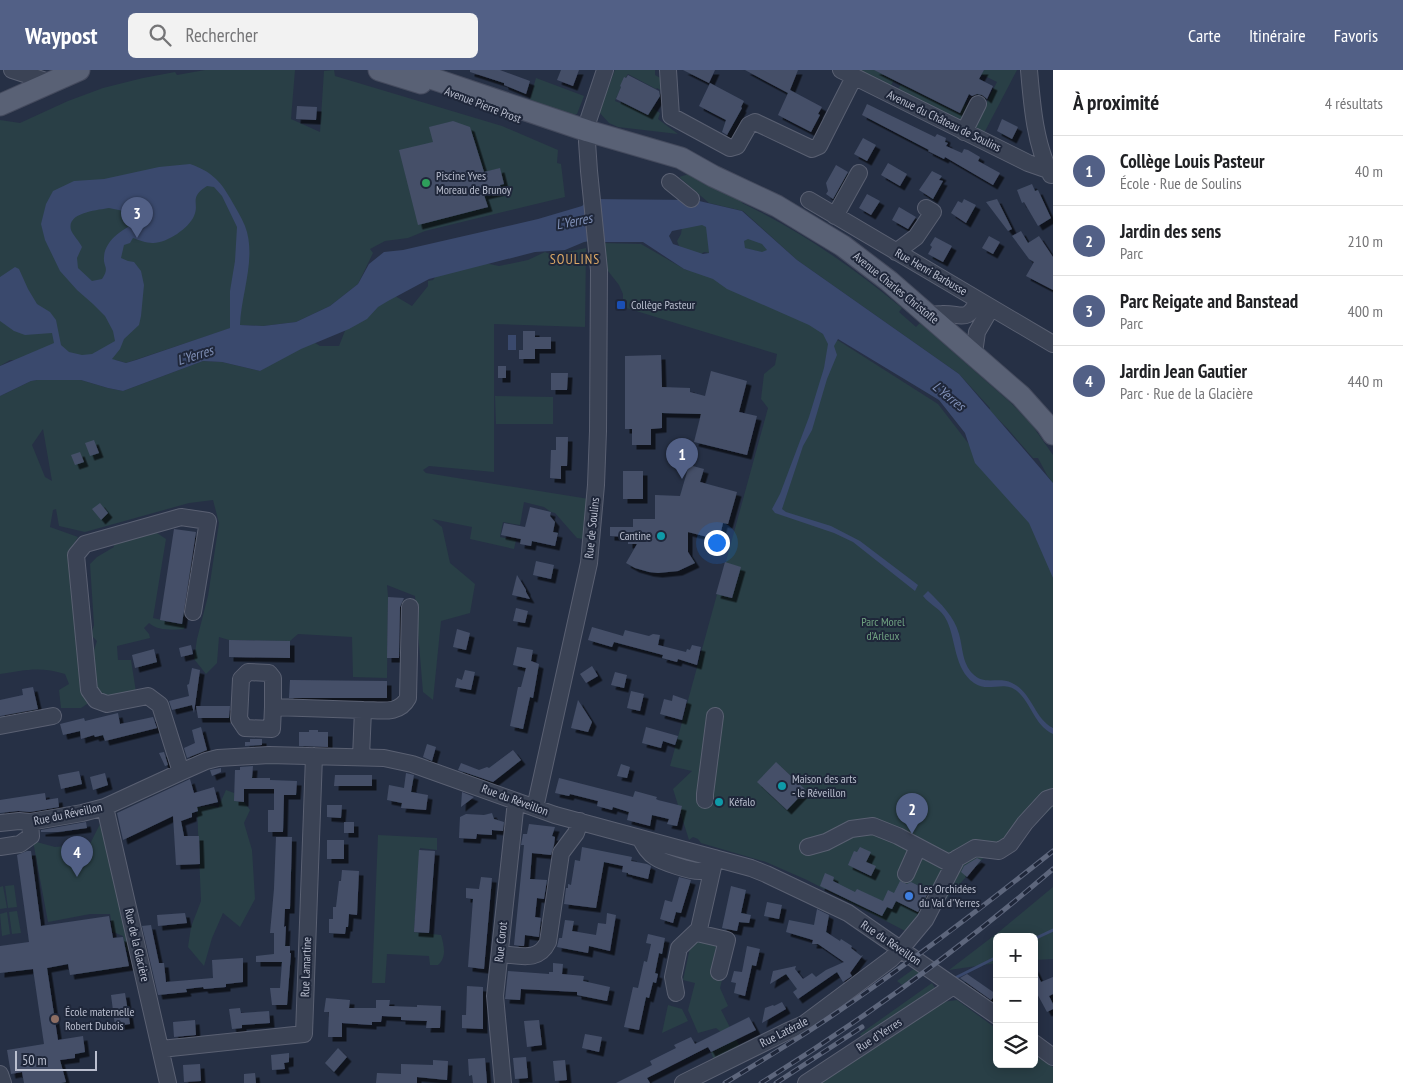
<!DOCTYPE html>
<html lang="fr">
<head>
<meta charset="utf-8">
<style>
	:root { --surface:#fff; --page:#f2f2f2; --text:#202124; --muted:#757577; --line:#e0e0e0; --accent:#526086 }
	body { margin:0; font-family:"PT Sans Narrow",sans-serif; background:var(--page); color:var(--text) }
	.controls { position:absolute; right:15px; bottom:15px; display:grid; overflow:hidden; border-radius:8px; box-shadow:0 2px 12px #0003 }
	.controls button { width:45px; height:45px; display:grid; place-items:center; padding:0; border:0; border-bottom:1px solid var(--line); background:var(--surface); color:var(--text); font:25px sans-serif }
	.scale { position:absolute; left:15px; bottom:12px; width:82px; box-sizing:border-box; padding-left:5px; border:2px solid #b9bece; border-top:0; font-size:14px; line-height:18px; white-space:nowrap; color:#b9bece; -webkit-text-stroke:4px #1f273a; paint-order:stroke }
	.you { position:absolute; left:716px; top:472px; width:18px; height:18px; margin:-12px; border:4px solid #fff; border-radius:50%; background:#1a73e8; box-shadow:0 0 0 8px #1a73e833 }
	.badge { display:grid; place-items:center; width:32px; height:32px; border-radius:50%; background:var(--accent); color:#fff; font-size:16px; font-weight:700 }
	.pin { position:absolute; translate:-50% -41px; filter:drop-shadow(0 1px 2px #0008) }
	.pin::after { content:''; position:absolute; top:26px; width:18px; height:15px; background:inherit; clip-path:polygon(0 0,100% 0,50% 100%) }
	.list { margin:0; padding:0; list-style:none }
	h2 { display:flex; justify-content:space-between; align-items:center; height:65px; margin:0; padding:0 20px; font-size:21px }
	h2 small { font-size:16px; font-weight:400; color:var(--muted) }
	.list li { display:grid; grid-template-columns:32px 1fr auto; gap:15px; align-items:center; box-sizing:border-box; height:70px; padding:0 20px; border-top:1px solid var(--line) }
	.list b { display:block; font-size:19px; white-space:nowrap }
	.list p { margin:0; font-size:16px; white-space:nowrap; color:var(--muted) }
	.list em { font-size:16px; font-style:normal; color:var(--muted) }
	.icon { flex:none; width:28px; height:28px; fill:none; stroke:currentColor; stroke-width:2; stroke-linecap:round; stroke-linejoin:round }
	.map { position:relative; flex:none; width:1053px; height:1013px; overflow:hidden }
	header { display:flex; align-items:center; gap:30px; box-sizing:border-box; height:70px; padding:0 25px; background:var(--accent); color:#fff }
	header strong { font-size:24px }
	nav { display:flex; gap:28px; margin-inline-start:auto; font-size:18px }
	.search { width:350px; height:45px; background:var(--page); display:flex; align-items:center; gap:12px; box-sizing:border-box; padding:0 18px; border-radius:8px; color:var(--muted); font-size:19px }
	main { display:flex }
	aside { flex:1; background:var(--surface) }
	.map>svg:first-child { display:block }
</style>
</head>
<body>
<header>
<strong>Waypost</strong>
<div class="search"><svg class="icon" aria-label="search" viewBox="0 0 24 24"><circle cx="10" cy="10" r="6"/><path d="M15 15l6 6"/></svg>Rechercher</div>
<nav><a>Carte</a><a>Itinéraire</a><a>Favoris</a></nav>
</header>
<main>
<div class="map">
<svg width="1053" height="1013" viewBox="0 0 1053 1013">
	<defs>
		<filter id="shadow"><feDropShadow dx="4.5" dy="4.5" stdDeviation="0" flood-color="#0009"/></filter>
	</defs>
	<rect width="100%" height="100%" fill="#263045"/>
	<path fill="#293f46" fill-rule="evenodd" d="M205 0H295L291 49 320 62 324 1 334 0 335 6 502 56 558 80 557 93 561 94 565 127 425 161 408 168 385 171 370 179 373 183 358 214 330 236 296 252 263 256 240 255 126 293 116 290H10L0 296V50L20 53 68 31 103 18 143 8 175 2 177 5Z
		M615 0H655V5L664 10 662 21 657 18 656 19 628 4 620 16 621 17 615 31 620 33 622 32 648 45 652 38 660 43 658 49 678 64 618 57 609 53 599 42Z
		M852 0H874L894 10 889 19Z
		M984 0H1017L983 65 974 58 997 12 981 4Z
		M536 8 584 26 577 44 569 45 529 32Z
		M901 14 959 43 964 34 970 37 964 53 897 22Z
		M692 103 741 125 742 133C801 161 852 197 902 238L899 242 916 257 920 253 1011 333 1032 355 1053 385V413L1047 405 1038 388H1033L1007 358 989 340 990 338 959 304 797 190 743 141 709 133 679 107Z
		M708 148 710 183 704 182 700 185 679 176 677 171 681 164 682 157Z
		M741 166 761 169 772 185 744 178Z
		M602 173 641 174 686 200 712 202 773 220 823 264 839 271 938 334 1036 461 1053 506V737L1009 778 987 784 913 865 807 810 766 792 701 773 698 769 693 767 689 770 673 719 692 701 670 696 768 338 761 329 764 304 775 295 777 284 623 237V224L619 215 608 201 602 184Z
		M586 178 585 257 494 254V402L429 396 423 400 426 403 589 429 583 469 577 468 555 443 551 442 544 437 524 432 520 455 503 452 500 467 516 470 514 479 470 469 472 457 432 449 442 457 450 493 475 514 470 543 441 551 433 630 423 622 415 526 387 515 388 527 387 608 353 607 352 567 298 564 290 571 229 570 219 567 217 593 206 604 194 589 197 569 208 526 219 453 213 430 189 433 85 462 59 456 56 439 53 440 50 457 78 467 70 480 90 632 81 638H61L59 620 69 614 65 604C41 596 24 600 0 604V326L31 311 37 310H81L108 318 123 321 203 291 222 292 260 301 306 267 320 276H339L350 248 390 223 412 236 428 216V211L433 210 446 193 466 189 499 196 528 190 545 182 552 185ZM43 359 52 411 45 407 32 375Z
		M495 326 553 327V354H496Z
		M154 461 166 469 153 548 185 555 184 559C172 560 158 561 149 553L144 558 149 564 150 568 117 576 118 590H131L136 622 113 629 98 623 92 586 97 571 91 565 94 555 90 494 97 487 114 477 113 472Z
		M226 720 234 723V731L244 732 250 740 244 753 252 780 255 829 240 857 223 843 212 868 204 896 188 877 191 857 201 831 197 737 214 736 218 738Z
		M102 750 131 881H126L123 866 113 862 110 844H90L48 852 33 771 55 777 90 774Z
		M378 765 437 768V780L420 778 414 862 441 865C444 876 447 887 438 895H430L429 886 387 884 385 913H372Z
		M14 815 17 837 8 838 5 816Z
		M3 816 7 838 0 839V817Z
		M1053 817V889L1034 890V867H997V893L949 900 1000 861Z
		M17 841 21 863 12 864 9 842Z
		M7 842 10 864 2 866 0 844Z
		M700 869 719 872 723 906 720 918 728 936 721 940 740 977 714 990 711 982 726 974 721 962 716 958 698 963 688 940 695 913 683 910 690 878Z
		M915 898 920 902 902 915 897 911Z
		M932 913 935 918 933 922 861 966 860 964Z
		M957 930 997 959V994H1034V985L1053 997V1013H815L942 932Z
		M668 935 682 939 688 951 662 963Z"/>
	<path fill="#3a496d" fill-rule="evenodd" d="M190 94C210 101 220 110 230 128 235 137 241 146 245 156 257 187 241 224 240 255L263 256 296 252 330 236 358 214 369 194 384 182 403 180 538 149 582 136 589 129 695 130 742 141 797 190 959 304 1053 413V508L1029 453 975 393 965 363 939 330 838 269 834 276 837 285 827 309 812 360 803 376 782 439 786 442 831 456 860 471 918 515 915 521 853 472 834 463 775 443 772 439 780 424 809 347 824 298 828 274 823 264 809 255 727 219 713 209 684 199 643 172H604L602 169 584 172 565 180 535 182 429 209 388 231 378 237 367 249 349 259 301 279 260 301 222 292 203 291 123 321 108 318 81 310H37L31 311 0 326V296L54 273 52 263 25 265 14 261 0 251V207L15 197 19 199 28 219 37 234 50 242 56 250 61 275 69 282 82 285 92 284 115 271 113 261 105 246 93 234 77 220 60 201 45 170 41 154 46 134 53 121 74 111 104 109 159 97ZM207 116 214 117 222 126 237 157 235 191 230 221V258L136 290 126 293 112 289 120 279 124 269 139 255 141 246 144 215 141 201 134 192 128 191 121 188 124 175 130 173 133 168C139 170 146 173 152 173 166 174 189 158 194 146 200 133 188 128 207 116ZM109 138 138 144 140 148 139 151C125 158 105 169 104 187 103 197 110 197 102 209L92 211 78 198 77 188 82 177C79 171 73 165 71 160 66 142 99 140 109 138ZM702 155 706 157 709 183 703 184 673 174 669 166 672 161ZM748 169 762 174 767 180 762 182 745 178 744 171Z
		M508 265H516V280H508Z
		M928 521C941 534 954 546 959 564 963 578 962 593 973 604 984 616 999 606 1012 613 1032 622 1034 648 1053 658V664C1034 655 1032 634 1017 621 1004 610 988 623 974 613 954 599 956 570 947 551 941 538 931 536 923 526Z"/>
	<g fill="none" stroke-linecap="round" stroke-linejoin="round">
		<path stroke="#3a496d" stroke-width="3" d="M1034 869 1053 860
			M957 907 997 887"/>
	</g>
	<path fill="#454f68" filter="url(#shadow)" d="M470 0H500L530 11 526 24 504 15V13L470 2Z
		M561 0H579L573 16 557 10Z
		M683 0H715L709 13Z
		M745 0H798L790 20 822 37 818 44 820 45 811 62 778 45 788 23Z
		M874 0H984L979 9 993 16 987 29 982 25 977 24 972 26 969 24 960 43Z
		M628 5 659 21 660 26 648 45 616 29 621 17 620 16 624 7 626 8Z
		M710 13 744 31 741 37 742 38 727 65 722 62 726 50 699 36Z
		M867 34 935 67 937 64 946 68 945 72 948 73 946 76 962 83 964 79 968 80 980 87 978 91 1000 103 993 115 945 87 944 89 928 81 929 80 862 45Z
		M297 36 317 37 316 50 296 49Z
		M1002 49 1018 57 1012 69 997 61Z
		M453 51 470 57 484 102 500 98 504 114 500 115 501 121 484 125 488 137 418 155 399 80 433 72 429 57Z
		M863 68 876 75 867 91 854 84Z
		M888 93 907 104 900 116 881 105Z
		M836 95 848 102 833 129 826 124 828 121 826 113Z
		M932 101 942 106 939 110 943 111 933 129 919 120Z
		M1032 114 1035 121 1038 120 1051 148 1038 156 1024 132 1022 133 1017 120Z
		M867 124 880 131 871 145 859 138Z
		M964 129 976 135 966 153 951 143 958 131 962 133Z
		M997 129 1012 159 1008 161 986 132Z
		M899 137 916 147 908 159 892 150Z
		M1021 161 1028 173 1039 166 1053 187V220L1026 206 1034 192 1029 189 1012 166Z
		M989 166 1000 172 993 184 982 178Z
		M935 167 952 176 943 192 928 184 932 177 930 175Z
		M523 261H535V267H551V279H535V289H519V280H523Z
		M661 285 662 317 690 318V322L705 326 711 301 747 311 739 342 757 346 747 385 694 372 701 344 662 343V358L651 359V375H632V359H625V286Z
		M498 296H506V308H498Z
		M551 303H568L567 320H551Z
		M556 367H568L567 396H561V409L550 408 551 380H556Z
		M94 370 99 383 90 386 85 373Z
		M80 382 84 392 75 395 71 385Z
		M689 395 704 399 700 412 737 422 728 454 723 453 719 470 688 462V482L695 493 678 501 658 503 649 502 635 498 626 493 637 474H628V467L610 466V457H633V449H655V425L680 426Z
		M623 401H643V429H623Z
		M100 433 108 443 101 450 92 439Z
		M530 437 551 442 550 446 555 452 553 462 558 463 555 476 532 471 531 476 520 474 521 469 501 465 504 453 525 457Z
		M174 459 196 462 182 554 160 550Z
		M536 491 554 495 551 509 533 505Z
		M725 492 741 497 732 528 716 524Z
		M517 505 526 520V522L530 529 512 525Z
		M388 527 404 528 400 537 399 588H387Z
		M516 538 528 541 525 553 513 551Z
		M592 557 623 566 625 560 649 566 653 564 660 565 658 575 686 582 687 579 690 580 692 575 701 577 697 595 678 589 677 592 662 588 663 585 614 572 612 577 588 570Z
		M457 559 470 563 466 580 453 577Z
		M229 570 290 571V588L229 587Z
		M191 575 193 584 181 587 179 578Z
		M517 577 533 580 531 591 539 594 533 628 530 627 523 659 510 656 518 617H521L526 598 513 595Z
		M154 579 157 592 135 598 132 585Z
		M592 596 598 606 586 613 580 604Z
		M192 598 200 600 194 643 192 635 172 640 169 631 189 626 187 615 189 614Z
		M465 600 475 602 471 620 455 617 457 608 462 610Z
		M615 602 627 605 624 618 611 615Z
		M290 610 387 611V628H289Z
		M33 617 38 639 0 646V630L23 625 22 619Z
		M631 621 644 624 640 641 627 638Z
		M673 625 687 630 682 650 660 644 664 629 672 631Z
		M578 630 592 652 588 662 571 658Z
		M196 636H230L229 648H198Z
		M118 643 120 654 153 647 157 658 105 671 103 665 95 667 94 665 81 669 80 661 63 665 60 654 84 648 85 651Z
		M201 657 207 680 187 688 184 678 195 673 192 660Z
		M646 657 678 666 675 675 663 671 661 678 642 673Z
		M309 660H318V662H328V677L299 676V662H309Z
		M250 669H262V675L245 676V672H250Z
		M427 674 436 677 432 691 423 687Z
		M513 680 521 690 493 712 458 700 461 693 479 700 487 697 489 698Z
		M164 682 168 695 165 696 159 683Z
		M776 692 806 720 787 740 757 712Z
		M621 694 630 697 627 708 617 706Z
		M253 696 252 708H270V710L297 711 296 725H284L283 762H268V740H274V719H244V732L234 731 235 700H240V697Z
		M221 698V702L212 706 210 700Z
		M79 701 82 714 61 719 58 705Z
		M105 703 108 715 93 720 90 707Z
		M406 703 414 705 411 722 428 725 426 740 401 738 402 733 387 730 389 715 404 718Z
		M335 705H372V716H334Z
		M559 708 633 727 635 721 657 727 656 729 658 730 682 736 677 756 667 754 669 749 652 745 650 756 627 750 629 742 613 737 612 740 597 736 598 731 570 724 569 726 555 723Z
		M190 709 194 723 214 717 218 732 197 737 198 741 192 743V747L181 751 184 766H199L200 794 176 795 173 746 123 770 117 743Z
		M462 722 474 727 461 737Z
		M45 723 46 730 58 728 59 737 30 742 18 741 0 743V730Z
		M327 735H342L341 748 327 747Z
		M492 743 494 749 504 752 503 761 492 760V765L477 764 476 769 459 768 460 747 466 744 484 745Z
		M86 752 87 758 58 762H41V760Z
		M344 752H354V763H344Z
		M529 754 555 757 552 766 555 767 554 775 551 785 532 783 530 809 547 810 544 829 537 828 535 847 541 848 539 867 525 865 524 876H521L514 875 524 775H521L523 764H527Z
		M276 767H292L290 839H285L284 857 286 856 285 876H290V883H291L287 935H272L270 918H280L282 892H256V886L274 884V863H270L274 819Z
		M327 770H344V789H327Z
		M582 777 632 787 631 791 647 794 651 796 648 809 628 804V803L622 802 623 796 604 792 596 838 564 834 566 818H568V814L571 815 575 790 580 791Z
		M860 777 871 782 866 792 876 796 871 806 848 795 854 781 857 782Z
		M419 780 435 781 429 863 414 862Z
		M27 781H31L41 856 109 846 113 868 123 867 129 896 70 905 68 894 47 898 58 970 83 966 85 982 75 984V988L60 990 66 1012 61 1013H24L22 1002 11 1004 7 980 44 974 33 899 0 903V876L29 872 17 785Z
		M977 788 981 790 967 807 961 802 964 796Z
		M342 800 359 801 357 845 349 844 348 857H346L345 864 329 863V849H333V837H336L339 811H341Z
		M825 803 834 807 833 811 855 822 857 819 883 831 888 820 894 823 900 811 907 814 911 812 929 821 918 842 896 831 892 839 887 837 882 846 820 816Z
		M481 807 492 808 484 899 468 897 473 829 466 828V818L479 819Z
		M679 807 691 810 681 843 676 842 673 853 660 849 665 830 672 832Z
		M731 816 746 820 741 843 751 845 749 853 739 852 737 861 722 858Z
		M767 832 782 835 779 849 764 846Z
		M817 839 829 845 826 862 840 871 841 869 852 876 851 878 861 886 863 885 850 903 852 906 843 912 837 902 798 929 793 922 797 919 786 904 770 914 773 901 796 896 795 899 803 909 812 903 816 907 826 900 844 892 818 874H812L813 870 786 862 789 850 814 855Z
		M185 843 187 853 158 856 157 845Z
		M607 843 616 845 610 881 589 876 588 883 557 877 559 868H562L565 850 574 851 572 861 596 865 598 853 606 854Z
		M151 855 159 893H164L166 912 213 908 212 890 243 888V912L226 914V917L204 919 203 917 186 919 187 922 158 925 142 856Z
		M648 864 665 868 662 884 659 883 655 903 658 904 656 913 653 912 649 928 646 927 639 960 624 957 633 917 638 918 644 891 647 892 651 874 646 873Z
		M747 876 760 879 756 896 752 895 745 926 734 923 736 913 731 912 734 901 742 902Z
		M553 893 563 894 562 904 584 906 583 911 610 917 607 931 577 925V922L521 919 520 930 505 929 508 901 549 904V902H553Z
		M1034 897 1041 912 1053 907V924L1049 926 1053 934V939L1047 942 1034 918Z
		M967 904 996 924 991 930 960 908Z
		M467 916 483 917V959L462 958V945H466Z
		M125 923 130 954 115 956 111 925Z
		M326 928 350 930 349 938H376V930H390L389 936 417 937V935L441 936 440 958H426L427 951 401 950V947L382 946 381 952H372V955L342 953V967H328L329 942H324Z
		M782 932 786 939 762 953 765 938 773 935 774 936Z
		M240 938 241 943 269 941 270 953 242 955V958L232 959 229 939Z
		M749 947 756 960 711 982 708 977 647 1008 650 1013H616L652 995 650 991 676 978 674 975 691 967 695 974Z
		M195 950 196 965 174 967 173 952Z
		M539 950 542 975 527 977 524 951Z
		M585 964 602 967 599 982 582 978Z
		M338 978 347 987 334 1002 325 993Z
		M289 983V992L284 993 285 999 272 1000 271 985Z
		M526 987 528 1008 515 1009 513 988Z
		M485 988 487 1013H473L472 1005 469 1006 468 989Z
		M433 990 448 991 447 1010 417 1007V1013H376L377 1003 401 1004V994L433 995Z
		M565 990 567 1010 555 1011 553 991Z
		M200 994 201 1011 184 1012 183 995Z
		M255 1003 256 1013H244V1004Z"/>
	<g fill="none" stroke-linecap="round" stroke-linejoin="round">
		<g stroke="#5a6072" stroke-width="18">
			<path id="minor" d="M12 0 49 12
				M668 0 671 46 730 78 737 76 749 55 755 52 812 79 819 76 854 7
				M841 0 1028 93 1048 100
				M1029 0C1032 35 1035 74 1051 105
				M964 62 978 34
				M670 112 691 129
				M809 130 1053 274
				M835 146 859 103
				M896 182 916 167 933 142 926 138
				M930 246C933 245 938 244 942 244 961 243 967 254 978 230
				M974 283 977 262 991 238
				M273 637 272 659 245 658 239 649 241 609 248 602 269 603 273 608V637L363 640
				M0 656 53 646
				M361 687 363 640C381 640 399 645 408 628L410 537
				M181 702 160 635 148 626 107 634 96 630 89 620 76 485 85 474 181 447 208 451 193 542
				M705 730V724L715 646
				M105 737 168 1013
				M535 738 589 493 596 415 598 361 599 200 589 101 587 72 588 51 605 0
				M0 753 19 751 30 752 82 743 105 737 181 702 206 691 218 688 269 685 384 688 412 694 555 745 751 798 766 804 848 843 997 946
				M640 768C644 775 648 783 655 787 662 792 692 802 701 801 704 801 709 799 712 798
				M0 777 20 774 31 766 30 752
				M808 777 826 772 851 759 873 756 898 766 949 793 975 778 999 781 1010 774 1025 753 1047 729 1053 727
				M906 804 918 777
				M697 863 727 870 719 902
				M500 884C519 885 538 893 548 872L561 783 576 763 580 751
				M676 923 673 907 679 878 699 859 715 788
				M1034 973 1053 987
				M161 979 304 964 314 686
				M0 1004 3 1013
				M503 1013 495 926 516 731
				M683 1013 788 961 804 954 891 889 900 880 925 850 957 788
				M806 1013 952 917"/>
		</g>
		<g stroke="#454b5e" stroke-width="23">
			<path id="major" d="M379 0 421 13
				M407 0 588 61 681 88 713 106 777 136 843 176 889 211 1021 326 1047 355 1053 364
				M0 35 79 0"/>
		</g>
		<use href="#minor" stroke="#3b4355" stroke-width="16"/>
		<use href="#major" stroke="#596175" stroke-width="21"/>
		<g stroke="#5d667c" stroke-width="5">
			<path id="rail" d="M725 1013C753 996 781 979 809 961 893 906 974 844 1053 781
				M761 1013C864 949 961 878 1053 799
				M776 1013 862 957"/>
		</g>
		<use href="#rail" stroke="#1f273a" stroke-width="3" stroke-dasharray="9" stroke-linecap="butt"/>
	</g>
	<circle fill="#2e9e5b" stroke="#1f273a" stroke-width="2" cx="426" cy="113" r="5"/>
	<rect fill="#1a4fb4" stroke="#1f273a" stroke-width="2" x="616" y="230" width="10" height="10" rx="2.5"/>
	<g fill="#0f9aa8" stroke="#1f273a" stroke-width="2">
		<circle cx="661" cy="466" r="5"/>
		<circle cx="782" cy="716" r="5"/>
		<circle cx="719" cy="732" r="5"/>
	</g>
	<circle fill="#3f7fe0" stroke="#1f273a" stroke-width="2" cx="909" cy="826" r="5"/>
	<circle fill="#8d6e63" stroke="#1f273a" stroke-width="2" cx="55" cy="949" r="5"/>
	<g text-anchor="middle" stroke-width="4" stroke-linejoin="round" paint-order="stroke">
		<g font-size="12" fill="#b9bece" stroke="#1f273a">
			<text transform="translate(483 35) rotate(21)" y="4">Avenue Pierre Prost</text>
			<text transform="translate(944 51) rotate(26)" y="4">Avenue du Château de Soulins</text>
			<text transform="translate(931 202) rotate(30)" y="4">Rue Henri Barbusse</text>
			<text transform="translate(896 218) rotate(39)" y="4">Avenue Charles Christofle</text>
			<text transform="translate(592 458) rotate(-84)" y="4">Rue de Soulins</text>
			<text transform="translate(515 730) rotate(20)" y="4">Rue du Réveillon</text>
			<text transform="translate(68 744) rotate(-12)" y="4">Rue du Réveillon</text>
			<text transform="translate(501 872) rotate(-84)" y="4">Rue Corot</text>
			<text transform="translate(891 873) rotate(34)" y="4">Rue du Réveillon</text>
			<text transform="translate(137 875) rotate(77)" y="4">Rue de la Glacière</text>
			<text transform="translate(306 897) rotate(-88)" y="4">Rue Lamartine</text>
			<text transform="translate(784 962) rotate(-27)" y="4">Rue Latérale</text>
			<text transform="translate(879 965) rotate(-33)" y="4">Rue d'Yerres</text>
		</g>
		<g font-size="12" fill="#b9bece" stroke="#1f273a" text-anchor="start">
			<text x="436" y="110">Piscine Yves<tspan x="436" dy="14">Moreau de Brunoy</tspan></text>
			<text x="631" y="239">Collège Pasteur</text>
			<text x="651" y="470" text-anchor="end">Cantine</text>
			<text x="792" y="713">Maison des arts<tspan x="792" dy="14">- le Réveillon</tspan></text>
			<text x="729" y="736">Kéfalo</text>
			<text x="919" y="823">Les Orchidées<tspan x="919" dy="14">du Val d'Yerres</tspan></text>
			<text x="65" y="946">École maternelle<tspan x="65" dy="14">Robert Dubois</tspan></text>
		</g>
		<g font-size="12" fill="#6fa080" stroke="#1f273a">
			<text x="883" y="556">Parc Morel<tspan x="883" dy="14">d’Arleux</tspan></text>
		</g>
		<g font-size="14" font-style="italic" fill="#7f8fb6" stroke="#1f273a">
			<text transform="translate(574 151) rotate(-11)" y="5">L'Yerres</text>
			<text transform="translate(195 285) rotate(-17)" y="5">L'Yerres</text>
			<text transform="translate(949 326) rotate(39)" y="5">L'Yerres</text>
		</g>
		<g font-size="14" letter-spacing="1" fill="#dca866" stroke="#1f273a">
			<text x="575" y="194">SOULINS</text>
		</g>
	</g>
</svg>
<div class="controls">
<button>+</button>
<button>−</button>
<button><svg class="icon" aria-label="layers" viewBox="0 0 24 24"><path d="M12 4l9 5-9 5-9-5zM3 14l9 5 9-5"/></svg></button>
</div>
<div class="scale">50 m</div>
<div class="you"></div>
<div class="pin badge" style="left:682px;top:409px">1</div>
<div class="pin badge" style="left:912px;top:764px">2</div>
<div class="pin badge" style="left:137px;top:168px">3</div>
<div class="pin badge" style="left:77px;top:807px">4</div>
</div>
<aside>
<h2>À proximité<small>4 résultats</small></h2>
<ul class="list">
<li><span class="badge">1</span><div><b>Collège Louis Pasteur</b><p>École · Rue de Soulins</p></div><em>40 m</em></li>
<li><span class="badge">2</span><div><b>Jardin des sens</b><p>Parc</p></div><em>210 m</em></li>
<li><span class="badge">3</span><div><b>Parc Reigate and Banstead</b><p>Parc</p></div><em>400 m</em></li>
<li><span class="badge">4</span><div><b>Jardin Jean Gautier</b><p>Parc · Rue de la Glacière</p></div><em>440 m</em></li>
</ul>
</aside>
</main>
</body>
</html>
